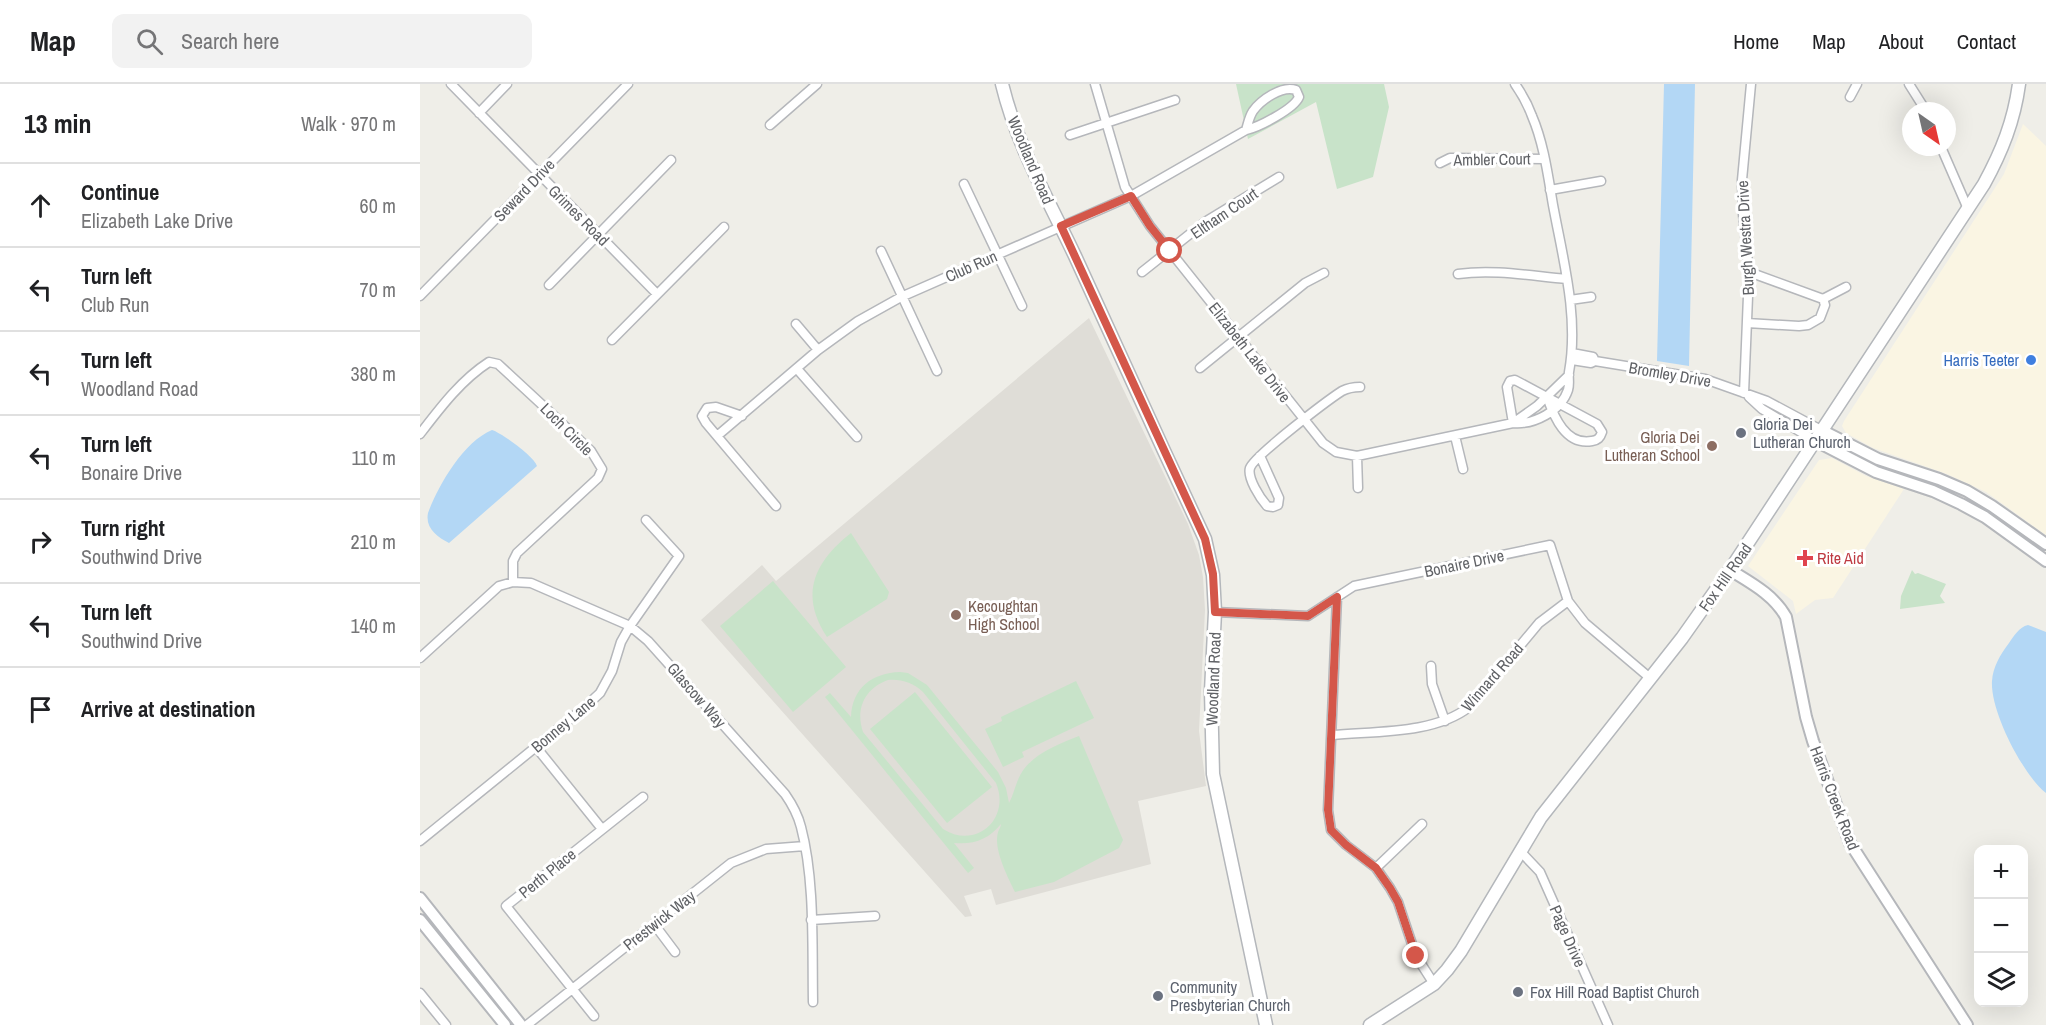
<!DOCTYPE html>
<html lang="en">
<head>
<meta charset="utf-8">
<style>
	:root { --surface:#fff; --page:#f2f2f2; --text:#202124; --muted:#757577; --line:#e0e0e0 }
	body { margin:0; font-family:"Archivo Narrow",sans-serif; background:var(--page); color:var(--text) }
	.controls { position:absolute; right:18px; bottom:18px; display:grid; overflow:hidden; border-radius:12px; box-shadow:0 6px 24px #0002 }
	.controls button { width:54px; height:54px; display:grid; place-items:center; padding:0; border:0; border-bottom:2px solid var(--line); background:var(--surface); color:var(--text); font:30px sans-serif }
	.compass { position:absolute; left:1482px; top:18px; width:54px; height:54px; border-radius:50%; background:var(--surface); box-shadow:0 6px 24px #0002; rotate:146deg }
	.stop { position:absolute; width:18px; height:18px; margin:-14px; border:4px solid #d4574a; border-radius:50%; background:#fff }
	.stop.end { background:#d4574a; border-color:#fff; box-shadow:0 2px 6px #0008 }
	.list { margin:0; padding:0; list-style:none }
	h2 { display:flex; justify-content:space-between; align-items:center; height:78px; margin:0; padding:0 24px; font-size:26px }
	h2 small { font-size:20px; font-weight:400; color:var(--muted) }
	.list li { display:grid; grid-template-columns:39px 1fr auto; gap:18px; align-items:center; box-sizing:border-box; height:84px; padding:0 24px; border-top:2px solid var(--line) }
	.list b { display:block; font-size:22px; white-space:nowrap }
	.list p { margin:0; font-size:20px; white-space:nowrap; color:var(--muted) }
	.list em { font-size:20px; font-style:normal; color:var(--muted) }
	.icon { flex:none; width:33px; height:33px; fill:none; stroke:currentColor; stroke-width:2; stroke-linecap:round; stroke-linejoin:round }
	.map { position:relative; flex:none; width:1626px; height:941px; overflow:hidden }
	header { display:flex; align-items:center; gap:36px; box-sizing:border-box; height:84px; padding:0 30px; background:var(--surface); border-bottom:2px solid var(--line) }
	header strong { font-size:28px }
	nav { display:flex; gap:33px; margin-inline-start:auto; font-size:21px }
	.search { width:420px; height:54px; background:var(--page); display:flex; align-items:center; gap:15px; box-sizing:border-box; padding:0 21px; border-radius:12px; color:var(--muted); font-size:22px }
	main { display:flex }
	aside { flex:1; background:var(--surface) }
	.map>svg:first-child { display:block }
</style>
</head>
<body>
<header>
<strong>Map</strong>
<div class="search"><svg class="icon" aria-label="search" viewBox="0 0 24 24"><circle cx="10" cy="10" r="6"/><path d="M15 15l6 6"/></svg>Search here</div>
<nav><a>Home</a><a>Map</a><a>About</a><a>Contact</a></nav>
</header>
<main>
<aside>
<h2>13 min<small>Walk · 970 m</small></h2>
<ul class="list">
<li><svg class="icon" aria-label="ahead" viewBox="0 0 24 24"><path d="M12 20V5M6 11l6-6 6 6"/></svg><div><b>Continue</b><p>Elizabeth Lake Drive</p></div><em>60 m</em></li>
<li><svg class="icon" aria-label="left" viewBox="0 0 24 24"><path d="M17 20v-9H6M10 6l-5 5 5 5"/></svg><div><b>Turn left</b><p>Club Run</p></div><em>70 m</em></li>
<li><svg class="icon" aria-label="left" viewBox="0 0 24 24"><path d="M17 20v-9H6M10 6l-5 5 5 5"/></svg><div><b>Turn left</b><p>Woodland Road</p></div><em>380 m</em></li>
<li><svg class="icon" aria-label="left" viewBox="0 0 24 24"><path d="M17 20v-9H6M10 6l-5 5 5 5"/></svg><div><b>Turn left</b><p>Bonaire Drive</p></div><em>110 m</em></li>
<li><svg class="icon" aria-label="right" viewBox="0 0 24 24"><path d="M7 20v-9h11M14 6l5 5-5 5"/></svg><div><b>Turn right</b><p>Southwind Drive</p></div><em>210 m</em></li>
<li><svg class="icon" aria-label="left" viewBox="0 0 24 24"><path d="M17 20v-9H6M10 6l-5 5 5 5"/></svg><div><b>Turn left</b><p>Southwind Drive</p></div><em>140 m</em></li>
<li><svg class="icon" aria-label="arrive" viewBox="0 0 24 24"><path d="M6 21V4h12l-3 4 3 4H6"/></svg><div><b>Arrive at destination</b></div></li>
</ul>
</aside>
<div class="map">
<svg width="1626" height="941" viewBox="0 0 1626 941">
	<rect width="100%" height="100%" fill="#efeee8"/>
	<path fill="#faf5e3" d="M1603 40 1626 62V451L1566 408 1527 390 1453 364 1426 349 1422 342 1424 337 1584 90Z
		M1412 374 1446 392 1484 405 1413 514 1395 516 1376 530 1373 517 1328 482 1399 376Z"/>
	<path fill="#dfddd7" d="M669 234 768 440 779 471 783 493 785 526 779 647 786 702 718 717 731 780 576 821 571 805 544 812 552 832 545 833 281 536 342 481 356 497Z"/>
	<path fill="#c8e3c9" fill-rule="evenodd" d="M816 0H964L969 23 953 93 917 105 896 18 828 55Z
		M431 449 469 508 467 515 407 553C379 511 394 478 431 449Z
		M1492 486 1495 490 1498 489 1526 500 1520 512 1525 519 1480 525 1481 512Z
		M353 497 426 583 373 628 300 542Z
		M480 588 488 589 507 601 578 688 586 704 589 719C594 710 596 697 602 688 614 669 639 660 659 652L703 756 699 764 634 798 595 808C588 793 573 765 578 748 579 745 581 743 581 740 569 755 554 761 534 759L554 784 548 789 405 613 410 609 431 633C432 604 452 589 480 588ZM468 596C482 595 493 599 503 608L576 699C591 735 556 766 523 745L443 648C435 625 445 604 468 596Z
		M656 597 674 634 602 668 604 673 583 683 565 645 582 637 581 633Z
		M495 608 572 703 527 739 450 645Z"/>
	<path fill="#b3d7f5" d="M1244 0H1275L1269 282 1237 277Z
		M72 346C82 349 115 373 117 382L29 459C17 453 5 444 8 429 18 402 43 358 72 346Z
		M1608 541 1626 548V709C1603 691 1570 627 1572 597 1573 583 1580 571 1589 559 1594 552 1599 543 1608 541Z"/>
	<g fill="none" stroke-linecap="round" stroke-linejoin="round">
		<g stroke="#b5b7bb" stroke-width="11">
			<path id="minor" d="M31 0 237 210
				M675 0 705 103 730 142 903 359 916 368 937 372 1093 339C1114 341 1141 327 1148 306 1150 300 1148 293 1149 288 1159 233 1143 175 1133 121 1128 92 1124 60 1112 32 1108 21 1102 10 1095 0
				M1489 0 1506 27
				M1430 13 1437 0
				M59 29 87 0
				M350 41 397 0
				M650 51 755 16
				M1521 63 1548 125
				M1020 79 1030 74 1124 75
				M544 100 602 222
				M1130 106 1181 97
				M461 167 517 287
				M722 188 785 138 859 93
				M1038 190C1074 185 1111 192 1147 195
				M129 201 251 76
				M0 212 208 0
				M1403 215 1426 203
				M1150 216 1171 213
				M1327 239 1379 242 1388 241 1400 234 1405 221 1403 215 1329 188
				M376 240 398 266
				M192 256 304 143
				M1152 269 1173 273 1175 277
				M1152 276 1171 279 1175 277 1285 295 1347 317 1403 347
				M780 284 885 199 904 189
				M378 286 437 353
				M1324 309 1329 188 1323 130 1322 96 1331 0
				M1329 313 1342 325 1396 357
				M322 332 296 323 287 324 282 332 286 339 356 422
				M1093 339 1087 303 1090 297 1095 296 1177 340 1182 348C1180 354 1178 356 1172 357 1146 362 1134 333 1127 313
				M1093 339 1117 322 1149 291
				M0 350C20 324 41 296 69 278L78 280 132 330 171 367 182 385 178 394 97 469 93 477V498
				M297 352 398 266 438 237 481 213 711 112 826 46C839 43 874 25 879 13L876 6C862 1 841 16 833 27 829 33 828 40 826 46
				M1035 352 1043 385
				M840 372 859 414 858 421 853 423 847 422C840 414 827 394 830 384 834 372 908 316 922 307 928 304 934 303 940 303
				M937 372 938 404
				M917 513 908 726 911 746 926 761 956 784 970 804 978 818 996 872 1014 900
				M795 528 888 532 934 502 1130 461 1148 517 1165 539 1230 594
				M0 574 79 502 93 498 111 499 210 542 228 557 365 710C372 720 378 731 381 743 395 796 392 862 393 918
				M1011 582 1012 600 1025 637
				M913 651C955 647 1015 650 1049 623L1119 539 1148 517
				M116 663 182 745
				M0 757 165 623 180 609 192 587 201 558 210 542 259 472 226 436
				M1101 768 1120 788 1188 941
				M956 784 1002 740
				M391 836 455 832
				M234 840 255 868
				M0 909 26 941
				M174 932 86 822 223 713
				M107 941 311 779 346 765 385 762"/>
		</g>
		<g stroke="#b5b7bb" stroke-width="14">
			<path id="tertiary" d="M1403 347 1458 375 1519 395 1547 407 1572 422 1626 460
				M1396 357 1456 388 1513 407 1541 420 1565 433 1626 477
				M1310 486C1331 499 1354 511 1366 533L1386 633 1393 657 1430 759 1547 941
				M0 814 101 941
				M0 836 85 941"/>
		</g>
		<g stroke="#b4b7bb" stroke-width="15">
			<path id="secondary" d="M582 0C597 62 628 115 655 172 698 267 741 361 785 455L793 491 795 528 791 607 793 690 846 941
				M950 941 1014 900 1027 886 1041 867 1121 733 1262 554 1310 486 1564 100C1582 67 1594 37 1599 0"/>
		</g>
		<use href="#minor" stroke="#fff" stroke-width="8"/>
		<use href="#tertiary" stroke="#fff" stroke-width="10"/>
		<use href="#secondary" stroke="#fff" stroke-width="12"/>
	</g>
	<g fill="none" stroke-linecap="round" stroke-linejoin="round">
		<path stroke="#d4574a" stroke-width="8" d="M750 167 730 142 711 112 641 142 785 455 793 490 795 528 888 532 917 513 908 726 911 746 926 761 956 784 970 804 978 818 996 872"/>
	</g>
	<circle fill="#3f7fe0" stroke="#fff" stroke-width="2" cx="1611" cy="276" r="6"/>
	<g fill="#6b7280" stroke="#fff" stroke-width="2">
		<circle cx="1321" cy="349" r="6"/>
		<circle cx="1098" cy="908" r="6"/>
		<circle cx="738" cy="912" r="6"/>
	</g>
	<g fill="#8d6e63" stroke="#fff" stroke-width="2">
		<circle cx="1292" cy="362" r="6"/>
		<circle cx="536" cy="531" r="6"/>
	</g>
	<path fill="#e0444e" stroke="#fff" stroke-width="2" d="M1382 465h6v6h6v6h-6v6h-6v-6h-6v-6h6z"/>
	<g text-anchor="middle" stroke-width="6" stroke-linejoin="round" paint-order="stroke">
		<g font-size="16" fill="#606266" stroke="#fff">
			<text transform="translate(1072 75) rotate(-1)" y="6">Ambler Court</text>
			<text transform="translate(611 76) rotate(67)" y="6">Woodland Road</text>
			<text transform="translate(104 106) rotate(-46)" y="6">Seward Drive</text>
			<text transform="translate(804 129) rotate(-34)" y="6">Eltham Court</text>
			<text transform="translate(159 131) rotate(45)" y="6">Grimes Road</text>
			<text transform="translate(1325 154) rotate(-93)" y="6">Burgh Westra Drive</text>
			<text transform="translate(551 182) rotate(-24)" y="6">Club Run</text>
			<text transform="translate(830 268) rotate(52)" y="6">Elizabeth Lake Drive</text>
			<text transform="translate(1250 290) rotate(10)" y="6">Bromley Drive</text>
			<text transform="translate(147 345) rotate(45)" y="6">Loch Circle</text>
			<text transform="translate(1044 479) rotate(-12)" y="6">Bonaire Drive</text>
			<text transform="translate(1305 493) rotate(-55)" y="6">Fox Hill Road</text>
			<text transform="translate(1072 593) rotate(-49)" y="6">Winnard Road</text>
			<text transform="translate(793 595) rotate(-88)" y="6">Woodland Road</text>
			<text transform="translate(277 611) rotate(49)" y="6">Glascow Way</text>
			<text transform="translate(143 640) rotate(-40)" y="6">Bonney Lane</text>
			<text transform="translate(1415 714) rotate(69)" y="6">Harris Creek Road</text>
			<text transform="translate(127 789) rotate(-39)" y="6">Perth Place</text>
			<text transform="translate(239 836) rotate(-38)" y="6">Prestwick Way</text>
			<text transform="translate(1148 852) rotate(66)" y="6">Page Drive</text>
		</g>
		<g font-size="16" fill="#366cbe" stroke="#fff" text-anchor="end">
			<text x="1599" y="282">Harris Teeter</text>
		</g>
		<g font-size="16" fill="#5b616d" stroke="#fff" text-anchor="start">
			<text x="1333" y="346">Gloria Dei<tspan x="1333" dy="18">Lutheran Church</tspan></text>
			<text x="750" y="909">Community<tspan x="750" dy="18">Presbyterian Church</tspan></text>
			<text x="1110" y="914">Fox Hill Road Baptist Church</text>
		</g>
		<g font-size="16" fill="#785e54" stroke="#fff" text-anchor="end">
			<text x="1280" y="359">Gloria Dei<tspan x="1280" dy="18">Lutheran School</tspan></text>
			<text x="548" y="528" text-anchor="start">Kecoughtan<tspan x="548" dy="18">High School</tspan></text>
		</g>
		<g font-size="16" fill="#be3a42" stroke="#fff" text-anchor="start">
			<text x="1397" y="480">Rite Aid</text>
		</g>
	</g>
</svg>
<div class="controls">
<button>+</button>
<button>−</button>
<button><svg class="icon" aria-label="layers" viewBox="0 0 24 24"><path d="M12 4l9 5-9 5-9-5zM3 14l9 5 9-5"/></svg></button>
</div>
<svg class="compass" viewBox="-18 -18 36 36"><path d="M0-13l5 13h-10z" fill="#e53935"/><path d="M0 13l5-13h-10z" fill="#757577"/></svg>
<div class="stop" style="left:750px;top:167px"></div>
<div class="stop end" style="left:996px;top:872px"></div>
</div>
</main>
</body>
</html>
